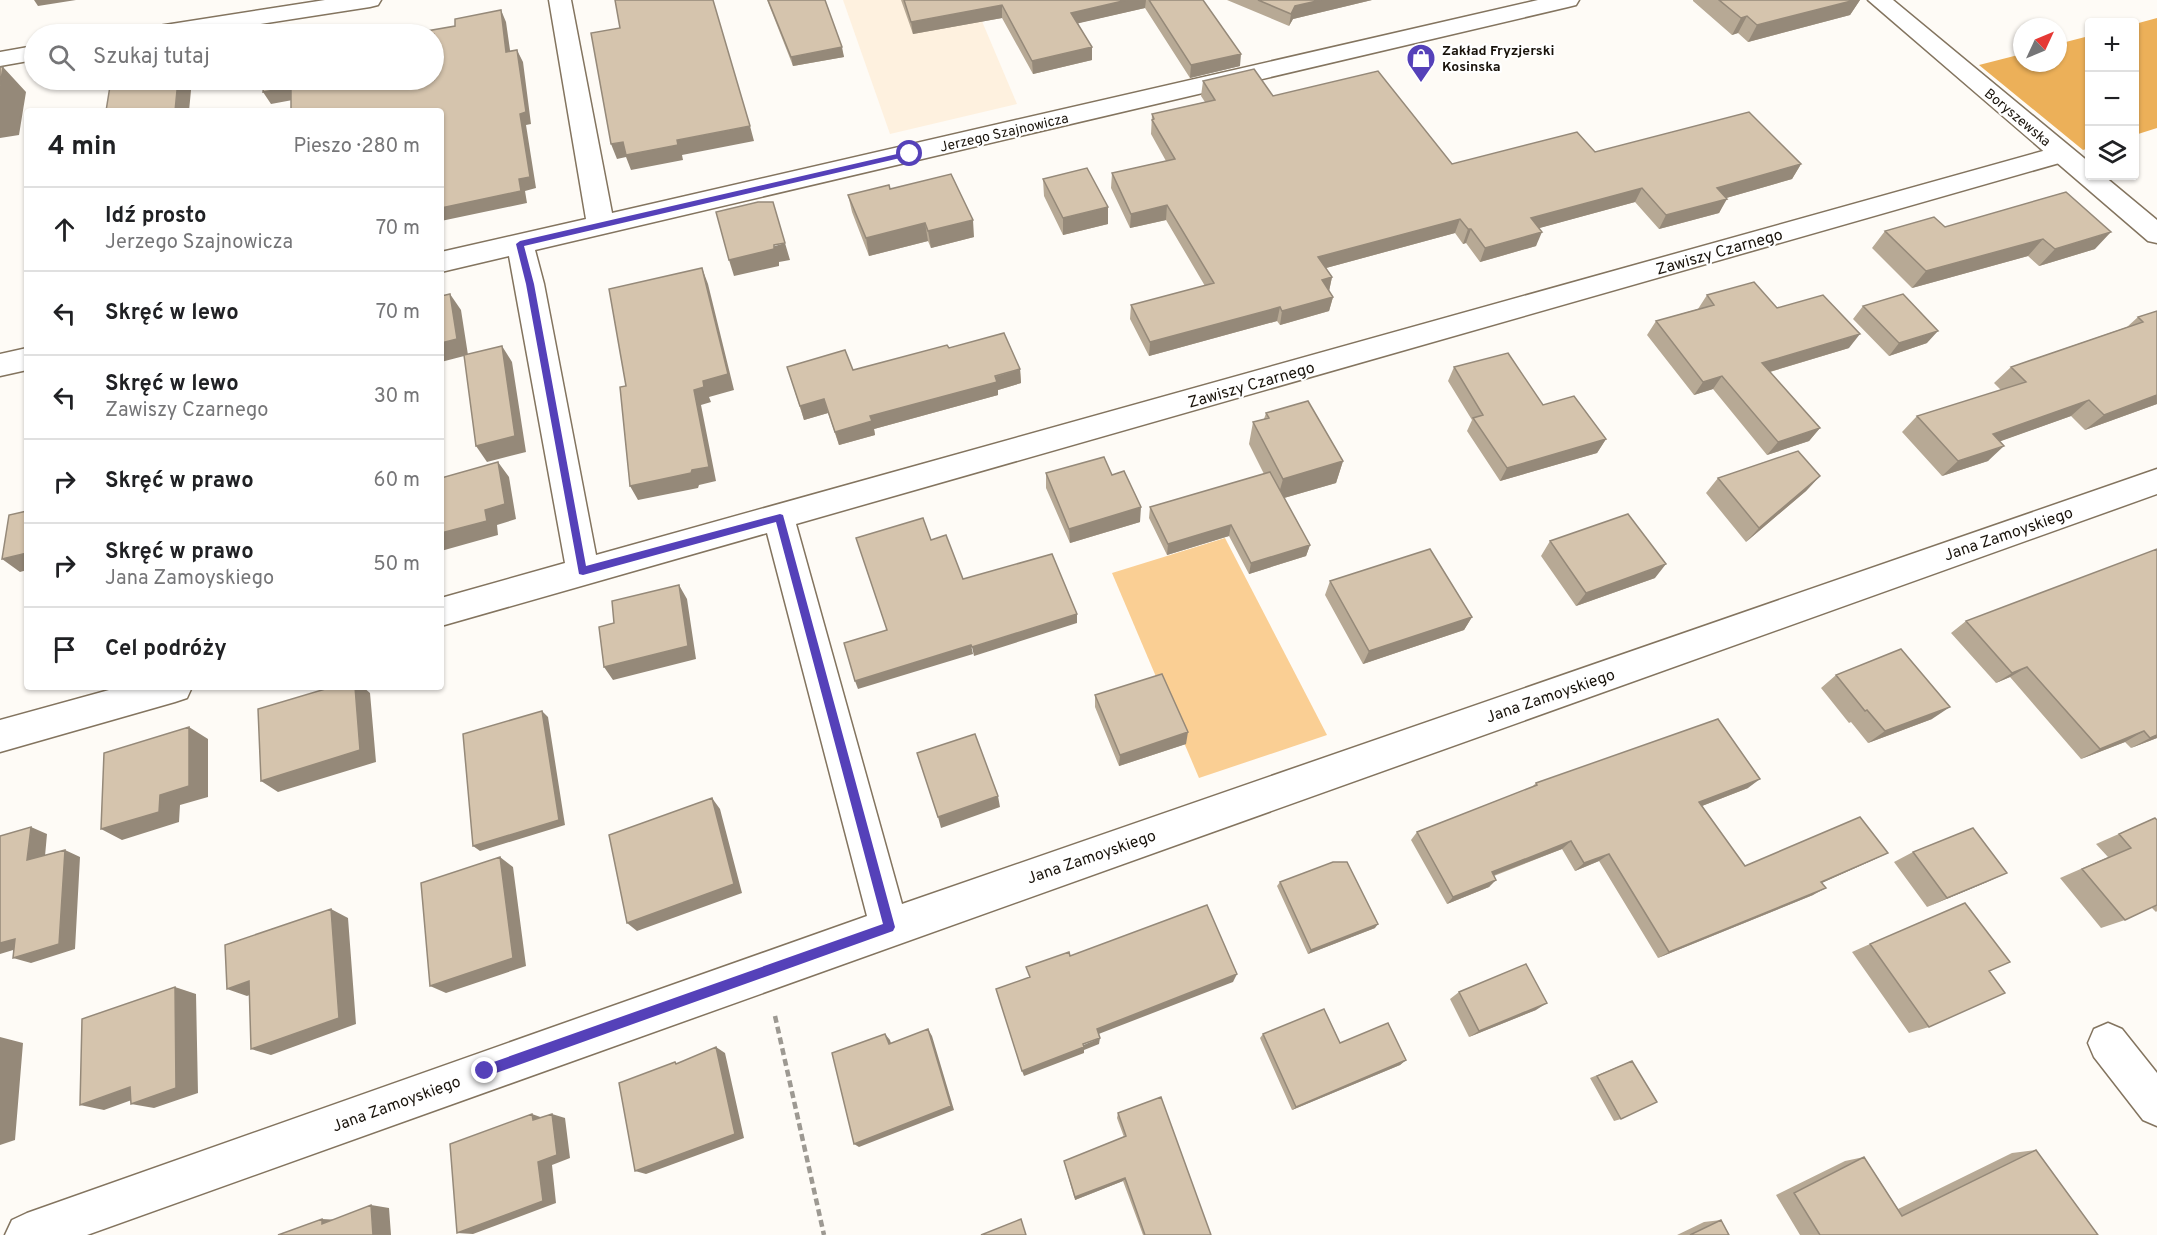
<!DOCTYPE html>
<html lang="pl">
<head>
<meta charset="utf-8">
<style>
	:root { --surface:#fff; --page:#f2f2f2; --text:#202124; --muted:#757577; --line:#e0e0e0 }
	body { margin:0; font-family:Overpass,sans-serif; background:var(--page); color:var(--text) }
	.controls { position:absolute; right:18px; top:18px; display:grid; overflow:hidden; border-radius:6px; box-shadow:0 2px 4px #0004 }
	.controls button { width:54px; height:54px; display:grid; place-items:center; padding:0; border:0; border-bottom:2px solid var(--line); background:var(--surface); color:var(--text); font:30px sans-serif }
	.compass { position:absolute; left:2013px; top:18px; width:54px; height:54px; border-radius:50%; background:var(--surface); box-shadow:0 2px 4px #0004; rotate:46deg }
	.stop { position:absolute; width:18px; height:18px; margin:-14px; border:4px solid #5541b9; border-radius:50%; background:#fff }
	.stop.end { background:#5541b9; border-color:#fff; box-shadow:0 2px 6px #0008 }
	.list { margin:0; padding:0; list-style:none }
	h2 { display:flex; justify-content:space-between; align-items:center; height:78px; margin:0; padding:0 24px; font-size:26px }
	h2 small { font-size:20px; font-weight:400; color:var(--muted) }
	.list li { display:grid; grid-template-columns:39px 1fr auto; gap:18px; align-items:center; box-sizing:border-box; height:84px; padding:0 24px; border-top:2px solid var(--line) }
	.list b { display:block; font-size:22px; white-space:nowrap }
	.list p { margin:0; font-size:20px; white-space:nowrap; color:var(--muted) }
	.list em { font-size:20px; font-style:normal; color:var(--muted) }
	.icon { flex:none; width:33px; height:33px; fill:none; stroke:currentColor; stroke-width:2; stroke-linecap:round; stroke-linejoin:round }
	.map { position:relative; flex:none; width:2157px; height:1235px; overflow:hidden }
	.search { position:absolute; background:var(--surface); box-shadow:0 2px 4px #0004; left:24px; top:24px; width:420px; height:66px; display:flex; align-items:center; gap:15px; box-sizing:border-box; padding:0 21px; border-radius:33px; color:var(--muted); font-size:22px }
	.panel { position:absolute; background:var(--surface); box-shadow:0 2px 4px #0004; left:24px; top:108px; width:420px; height:582px; border-radius:6px }
	.map>svg:first-child { display:block }
</style>
</head>
<body>
<div class="map">
<svg width="2157" height="1235" viewBox="0 0 2157 1235">
	<rect width="100%" height="100%" fill="#fefbf6"/>
	<path fill="#fef1df" d="M843 0H973L1017 104 890 134Z"/>
	<path fill="#facf94" d="M1225 538 1327 735 1199 778 1112 573Z"/>
	<path fill="#ecb059" d="M2157 18V128L2135 135V24Z
		M2089 36V148L2083 150 1979 65 2022 54V63H2058V44Z"/>
	<g fill="none" stroke-linecap="round" stroke-linejoin="round">
		<g stroke="#83745f" stroke-width="3">
			<path id="minor" d="M549 0H571L612 213 1538 0H1579L1576 5 1568 7 535 250 544 284 596 555 2061 146 2070 148 2074 154 2070 160 796 524 902 904 2157 469V494L87 1235H5L12 1220 27 1213 867 916 767 533 441 626V598L565 563 509 256 441 272V252L586 219Z
				M27 348V370L0 376V354Z
				M120 687H192L187 698 175 702 0 752V720Z
				M2108 1023 2122 1029 2157 1073V1126L2143 1120 2094 1057 2088 1043 2094 1029Z"/>
		</g>
		<g stroke="#83745f" stroke-width="3">
			<path id="tertiary" d="M1868 0H1893L2090 163V176H2104L2157 220V243L2148 241Z"/>
		</g>
		<g stroke="#83745f" stroke-width="3">
			<path id="secondary" d="M325 0H381L378 5 370 7 195 34H140L144 29 152 27Z
				M34 46V60L0 66V52Z"/>
		</g>
		<path stroke="#9d9992" stroke-width="4.5" stroke-dasharray="7 4" stroke-linecap="butt" d="M775 1016 824 1235"/>
		<use href="#minor" fill="#fff" fill-rule="evenodd"/>
		<use href="#tertiary" fill="#fff" fill-rule="evenodd"/>
		<use href="#secondary" fill="#fff" fill-rule="evenodd"/>
	</g>
	<path fill="#b7a995" d="M767 0H825L844 57 793 66Z
		M901 0H1203L1240 66 1190 78 1145 8 1078 23 1092 60 1033 74 1002 18 913 34Z
		M1227 0H1372L1293 19 1289 26Z
		M1693 0H1860L1850 15 1748 42 1738 33 1732 35 1693 1Z
		M1203 81 1273 96 1452 164 1595 152 1801 164 1792 179 1726 198 1719 213 1659 229 1635 202 1539 228 1536 246 1480 262 1466 243 1463 244 1455 233 1326 268 1332 277 1329 291 1333 297 1329 311 1280 325 1277 321 1149 356 1130 319 1131 305 1205 286 1166 220 1130 228 1111 188 1112 173 1166 161 1151 134 1152 114 1205 102 1201 96Z
		M1043 179 1108 224 1063 235 1044 196Z
		M890 189 974 237 931 248 928 241 869 256 852 212 848 195Z
		M2066 192 2095 249 2039 266 2028 256 1912 288 1872 248 1885 231 1945 227Z
		M1707 295 1777 308 1849 348 1770 372 1820 428 1809 441 1767 455 1713 389 1694 395 1647 335 1656 321 1698 309Z
		M1863 306 1927 343 1889 356 1853 319Z
		M2157 311V404L2085 430 2071 416 2000 441 1988 461 1942 476 1902 432 1917 416 2001 390 1994 383 2011 367 2127 327 2138 317Z
		M949 348 1020 369 1021 383 998 390V395L874 429 875 435 839 445 828 413 804 420 787 367 853 370Z
		M1454 367 1543 405 1606 439 1597 453 1500 481 1467 431 1472 420 1448 381Z
		M1266 413 1343 461 1336 483 1284 498 1310 545 1306 556 1249 574 1229 536 1167 555 1149 518 1150 507 1264 474 1249 444 1253 422 1264 419Z
		M1046 473 1112 475 1140 522 1070 543 1046 488Z
		M1820 476 1806 491 1746 542 1706 493 1718 478Z
		M1550 541 1655 578 1576 606 1541 556Z
		M1330 581 1472 617 1464 630 1363 664 1325 595Z
		M1966 621 2157 738 2131 748 2125 742 2081 759 2010 677 1996 683 1951 633Z
		M1836 675 1932 719 1868 743 1851 722 1849 723 1821 688Z
		M1095 695 1186 744 1119 766 1095 707Z
		M1536 783 1748 788 1702 806 1745 866 1888 853 1873 860 1822 883 1813 895 1658 958 1599 861 1575 871 1562 849 1494 876 1489 887 1447 904 1411 840 1417 832 1532 787Z
		M2155 818 2157 820V911L2156 912 2151 907 2125 920 2101 928 2060 878 2108 857 2096 844Z
		M1913 852 1987 882 1927 907 1894 862Z
		M1280 882 1375 928 1308 954 1277 886Z
		M1870 944 1989 971 1929 1027 1909 1033 1852 952Z
		M1459 992 1536 1010 1469 1037 1450 999Z
		M1263 1034 1406 1060 1400 1065 1292 1110 1260 1038Z
		M1632 1061 1621 1119 1614 1121 1590 1078Z
		M1118 1113 1211 1235H1143L1123 1181 1075 1200 1064 1161 1124 1137 1117 1118Z
		M2036 1150 2098 1235H1800L1776 1195 1845 1161 1864 1157 1898 1209 2012 1153Z
		M1721 1220 1729 1235H1677L1704 1222Z"/>
	<path fill="#958979" d="M34 0H76L38 6Z
		M1127 0H1146L1145 8 1071 25V13Z
		M1321 0H1372L1293 19 1289 26 1291 14 1295 6Z
		M1855 0H1860L1850 15 1748 42 1757 25Z
		M1002 5V18L913 34 911 22Z
		M501 10 506 22 512 64 506 52Z
		M1747 16 1738 33 1732 35 1741 18Z
		M842 47 844 57 793 66 791 57Z
		M1092 47V60L1033 74 1032 61Z
		M517 50 523 62 531 124 526 125 536 188 525 191 527 203 441 221V208L519 179 520 114Z
		M1241 54 1240 66 1190 78 1191 65Z
		M3 67 26 92 19 135 0 138V86Z
		M178 80H192L189 111H175Z
		M291 87 298 99 271 104 263 92Z
		M750 126 754 141 682 155 683 160 631 170 626 157 617 159 611 144 623 142 677 140Z
		M1801 164 1792 179 1709 203 1717 188Z
		M1642 188 1635 202 1525 232 1531 218Z
		M1727 199 1719 213 1659 229 1666 215Z
		M1167 205 1166 220 1130 228 1131 214Z
		M1108 207V224L1063 235V218Z
		M1460 219 1455 233 1315 271 1318 257Z
		M973 220 974 237 931 248 928 231Z
		M925 223 928 241 869 256 866 238Z
		M1468 229H1471L1466 243 1463 244Z
		M1542 232 1536 246 1480 262 1485 248Z
		M2111 232 2095 249 2039 266 2055 249Z
		M2043 239 2028 256 1912 288 1926 271Z
		M785 243 790 260 779 262V266L734 276 729 260Z
		M702 268 708 284 734 390 709 397 711 402 701 405 716 481 699 485 698 488 638 500 630 486 694 390 703 381Z
		M1332 277 1329 291 1322 280Z
		M450 294 461 310 468 355 441 362V343Z
		M1333 297 1329 311 1280 325 1282 311Z
		M1280 307 1277 321 1149 356 1150 342Z
		M1938 331 1927 343 1889 356 1899 343Z
		M1860 334 1849 348 1752 377 1762 363Z
		M502 346 512 362 526 452 487 462 476 446Z
		M1020 369 1021 383 998 390V395L874 429 875 435 839 445 835 432 870 416Z
		M1722 376 1713 389 1694 395 1703 382Z
		M2157 395V404L2085 430 2104 415Z
		M824 399 828 413 804 420 800 406Z
		M2089 400 2071 416 1976 450 1993 434Z
		M1820 428 1809 441 1767 455 1778 442Z
		M1606 439 1597 453 1500 481 1507 468Z
		M2004 446 1988 461 1942 476 1958 461Z
		M1343 461 1336 483 1277 500 1283 479Z
		M498 462 509 477 516 519 497 525 498 535 441 551V533L485 510Z
		M1820 476 1806 491 1746 542 1759 528Z
		M1141 507 1140 522 1070 543 1069 529Z
		M1231 525 1229 536 1167 555 1168 544Z
		M1310 545 1306 556 1249 574 1251 563Z
		M27 553V570L20 572 2 559Z
		M1666 564 1655 578 1576 606 1586 593Z
		M679 585 687 599 696 659 613 680 604 667Z
		M1077 614V623L974 656 972 647Z
		M1472 617 1464 630 1363 664 1369 651Z
		M971 645 973 654 858 689 855 681Z
		M2027 667 2010 677 1996 683 2012 673Z
		M355 687H363L370 693 376 762 278 792 261 781Z
		M1950 707 1932 719 1868 743 1885 731Z
		M542 711 548 717 565 825 480 851 473 846Z
		M189 727 208 739V797L180 805 179 822 122 840 101 829 160 795Z
		M2144 731 2125 742 2081 759 2100 749Z
		M1188 732 1186 744 1119 766 1120 755Z
		M2157 735V738L2131 748 2150 738Z
		M1760 779 1748 788 1689 811 1699 802Z
		M998 796 1000 807 941 828 938 817Z
		M712 798 720 809 742 893 637 931 627 923Z
		M31 827 47 834 44 867 27 860Z
		M1571 841 1562 849 1484 879 1492 872Z
		M65 850 80 857 75 949 31 963 13 958Z
		M1888 853 1873 860 1808 889 1821 882Z
		M1609 854 1599 861 1575 871 1584 863Z
		M500 857 513 867 526 966 446 993 430 986Z
		M2007 873 1987 882 1927 907 1947 898Z
		M1496 880 1489 887 1447 904 1453 897Z
		M1826 888 1813 895 1658 958 1669 952Z
		M331 909 348 918 356 1024 271 1055 251 1049Z
		M1378 924 1375 928 1308 954 1311 950Z
		M15 939 33 944 0 954V943Z
		M1237 974 1233 982 1096 1035 1097 1029Z
		M249 981 268 988 247 996 227 989Z
		M175 987 196 994 198 1093 154 1108 131 1104Z
		M1547 1003 1536 1010 1469 1037 1479 1031Z
		M928 1029 932 1036 954 1110 859 1147 854 1144Z
		M885 1034 890 1040 893 1050 889 1044Z
		M0 1037 23 1043 15 1140 0 1145Z
		M1100 1038 1099 1044 1084 1050V1053L1024 1076 1022 1071Z
		M716 1047 725 1053 744 1138 646 1174 635 1171Z
		M1406 1060 1400 1065 1292 1110 1296 1107Z
		M130 1087 154 1092 104 1110 80 1105Z
		M532 1114 546 1119 533 1120Z
		M552 1114 565 1118 570 1158 552 1165 556 1203 473 1234 457 1233 538 1162Z
		M1125 1178 1123 1181 1075 1200V1197Z
		M371 1205 389 1208 391 1235H373Z
		M322 1219 341 1220 322 1224Z"/>
	<path fill="#d5c4ad" stroke="#958979" stroke-width="1.5" d="M615 0H713L750 126 677 140 678 145 626 155 623 142 611 144 591 33 620 28Z
		M768 0H825L842 47 791 57Z
		M904 0H1127L1071 13 1092 47 1032 61 1002 5 911 22Z
		M1149 0H1203L1241 54 1191 65Z
		M1258 0H1321L1295 6 1291 14Z
		M1719 0H1855L1757 25 1747 16 1741 18Z
		M501 10 506 52 517 50 526 112 520 114 530 177 519 179 521 191 441 208V111H291V87L263 92 264 80H434V34H409L455 26V19Z
		M0 67H3L0 86Z
		M1254 69 1273 96 1378 71 1452 164 1577 132 1595 152 1749 112 1801 164 1717 188 1727 199 1666 215 1642 188 1531 218 1542 232 1485 248 1471 229H1468L1460 219 1318 257 1332 277 1322 280 1333 297 1282 311 1280 307 1150 342 1131 305 1214 283 1167 205 1131 214 1112 173 1175 159 1152 120 1154 119 1152 114 1215 100 1203 81Z
		M111 80H178L175 111H106Z
		M1087 168 1108 207 1063 218 1043 179Z
		M951 174 973 220 928 231 925 223 866 238 848 195 889 185 890 189Z
		M2066 192 2111 232 2055 249 2043 239 1926 271 1885 231 1934 217 1945 227Z
		M758 202H773L785 243 774 245V249L729 260 716 212Z
		M702 268 728 374 703 381 704 387 694 390 709 467 692 470 691 473 630 486 620 387 626 386 609 289Z
		M1754 282 1777 308 1823 295 1860 334 1762 363 1820 428 1778 442 1722 376 1703 382 1656 321 1714 305 1707 295Z
		M450 294 457 339 441 343V296Z
		M1903 294 1938 331 1899 343 1863 306Z
		M2157 311V395L2104 415 2089 400 1993 434 2004 446 1958 461 1917 416 2026 382 2011 367 2143 322 2138 317Z
		M1004 333 1020 369 995 376 997 382 870 416 872 421 835 432 824 399 800 406 787 367 845 350 853 370 947 345 949 348Z
		M502 346 515 436 476 446 464 355Z
		M1508 353 1543 405 1574 396 1606 439 1507 468 1473 418 1483 415 1454 367Z
		M1308 401 1343 461 1283 479 1253 422 1269 418 1266 413Z
		M1798 451 1820 476 1759 528 1718 478Z
		M1104 457 1112 475 1124 471 1141 507 1069 529 1046 473Z
		M498 462 505 504 485 510 487 521 441 533V478Z
		M1270 472 1310 545 1251 563 1231 525 1168 544 1150 507Z
		M27 511V553L2 559 9 515Z
		M1628 514 1666 564 1586 593 1550 541Z
		M923 518 931 540 946 535 963 579 1052 554 1077 614 972 647 971 645 855 681 844 643 887 630 856 538Z
		M1430 549 1472 617 1369 651 1330 581Z
		M2157 549V735L2150 738 2144 731 2100 749 2027 667 2012 673 1966 621Z
		M679 585 688 646 604 667 599 627 614 623 612 601Z
		M1901 649 1950 707 1885 731 1867 710 1865 711 1836 675Z
		M1162 674 1188 732 1120 755 1095 695Z
		M332 687H355L360 750 261 781 258 709Z
		M542 711 559 820 473 846 463 734Z
		M1718 719 1760 779 1699 802 1745 866 1860 817 1888 853 1821 882 1826 888 1669 952 1609 854 1584 863 1571 841 1492 872 1496 880 1453 897 1417 832 1537 785 1536 783Z
		M189 727V786L160 795 159 812 101 829 104 753Z
		M975 734 998 796 938 817 917 753Z
		M712 798 734 884 627 923 609 835Z
		M2155 818 2157 820V905L2125 920 2082 869 2131 848 2119 834Z
		M31 827 27 860 65 850 59 944 13 958 15 939 0 943V836Z
		M1973 828 2007 873 1947 898 1913 852Z
		M500 857 513 958 430 986 421 883Z
		M1333 862H1347L1378 924 1311 950 1280 882Z
		M1965 903 2010 962 1989 971 2005 993 1929 1027 1870 944Z
		M1207 905 1237 974 1097 1029 1100 1038 1083 1044 1084 1047 1022 1071 996 989 1030 977 1026 967 1069 952 1070 956Z
		M331 909 339 1018 251 1049 249 981 227 989 225 945Z
		M1526 964 1547 1003 1479 1031 1459 992Z
		M175 987 176 1088 131 1104 130 1087 80 1105 82 1019Z
		M1324 1009 1340 1043 1388 1023 1406 1060 1296 1107 1263 1034Z
		M928 1029 951 1106 854 1144 832 1053 885 1034 889 1044Z
		M716 1047 735 1134 635 1171 619 1083 675 1062 676 1064Z
		M1632 1061 1657 1102 1621 1119 1597 1076Z
		M1161 1097 1211 1235H1145L1125 1178 1075 1197 1064 1161 1126 1136 1118 1113Z
		M532 1114 533 1120 552 1114 557 1155 538 1162 543 1201 457 1233 450 1144Z
		M2036 1150 2098 1235H1820L1794 1193 1864 1157 1902 1216Z
		M371 1205 373 1235H278L322 1219V1224Z
		M1021 1219 1026 1235H981Z
		M1721 1220 1729 1235H1690Z"/>
	<path fill="#5541b9" d="M910 151 914 154 913 155 524 246 534 284 586 566 780 514 783 515 895 927 893 931 485 1077 481 1076V1067L485 1065 883 924 776 522 583 575 579 574 526 284 516 244 520 241Z"/>
	<defs>
		<g id="shop-pin" transform="scale(1.5)"><path d="M0 17L-7.5 6A9.5 9.5 0 1 1 7.5 6Z" fill="#5541b9" stroke="#fff"/><path d="M-5-2.5h2.3a2.7 3.5 0 0 1 5.4 0H5L5.5 6h-11ZM-1.5-2.5h3a1.5 2.3 0 0 0-3 0Z" fill="#fff"/></g>
	</defs>
	<g fill-rule="evenodd">
		<use href="#shop-pin" x="1421" y="58"/>
	</g>
	<g text-anchor="middle" stroke-width="4.5" stroke-linejoin="round" paint-order="stroke">
		<g font-size="14" font-weight="bold" fill="#19130b" stroke="#fff" text-anchor="start">
			<text x="1442" y="55">Zakład Fryzjerski<tspan x="1442" dy="16">Kosinska</tspan></text>
		</g>
		<g font-size="14" fill="#19130b" stroke="#fff">
			<text transform="translate(2018 117) rotate(40)" y="5">Boryszewska</text>
			<text transform="translate(1004 132) rotate(-13)" y="5">Jerzego Szajnowicza</text>
		</g>
		<g font-size="16" fill="#19130b" stroke="#fff">
			<text transform="translate(1719 251) rotate(-16)" y="6">Zawiszy Czarnego</text>
			<text transform="translate(1251 384) rotate(-16)" y="6">Zawiszy Czarnego</text>
			<text transform="translate(2008 533) rotate(-19)" y="6">Jana Zamoyskiego</text>
			<text transform="translate(1550 695) rotate(-19)" y="6">Jana Zamoyskiego</text>
			<text transform="translate(1091 856) rotate(-19)" y="6">Jana Zamoyskiego</text>
			<text transform="translate(396 1103) rotate(-20)" y="6">Jana Zamoyskiego</text>
		</g>
	</g>
</svg>
<div class="controls">
<button>+</button>
<button>−</button>
<button><svg class="icon" aria-label="layers" viewBox="0 0 24 24"><path d="M12 4l9 5-9 5-9-5zM3 14l9 5 9-5"/></svg></button>
</div>
<svg class="compass" viewBox="-18 -18 36 36"><path d="M0-13l5 13h-10z" fill="#e53935"/><path d="M0 13l5-13h-10z" fill="#757577"/></svg>
<div class="stop" style="left:910px;top:154px"></div>
<div class="stop end" style="left:485px;top:1071px"></div>
<div class="search"><svg class="icon" aria-label="search" viewBox="0 0 24 24"><circle cx="10" cy="10" r="6"/><path d="M15 15l6 6"/></svg>Szukaj tutaj</div>
<section class="panel">
<h2>4 min<small>Pieszo · 280 m</small></h2>
<ul class="list">
<li><svg class="icon" aria-label="ahead" viewBox="0 0 24 24"><path d="M12 20V5M6 11l6-6 6 6"/></svg><div><b>Idź prosto</b><p>Jerzego Szajnowicza</p></div><em>70 m</em></li>
<li><svg class="icon" aria-label="left" viewBox="0 0 24 24"><path d="M17 20v-9H6M10 6l-5 5 5 5"/></svg><div><b>Skręć w lewo</b></div><em>70 m</em></li>
<li><svg class="icon" aria-label="left" viewBox="0 0 24 24"><path d="M17 20v-9H6M10 6l-5 5 5 5"/></svg><div><b>Skręć w lewo</b><p>Zawiszy Czarnego</p></div><em>30 m</em></li>
<li><svg class="icon" aria-label="right" viewBox="0 0 24 24"><path d="M7 20v-9h11M14 6l5 5-5 5"/></svg><div><b>Skręć w prawo</b></div><em>60 m</em></li>
<li><svg class="icon" aria-label="right" viewBox="0 0 24 24"><path d="M7 20v-9h11M14 6l5 5-5 5"/></svg><div><b>Skręć w prawo</b><p>Jana Zamoyskiego</p></div><em>50 m</em></li>
<li><svg class="icon" aria-label="arrive" viewBox="0 0 24 24"><path d="M6 21V4h12l-3 4 3 4H6"/></svg><div><b>Cel podróży</b></div></li>
</ul>
</section>
</div>
</body>
</html>
